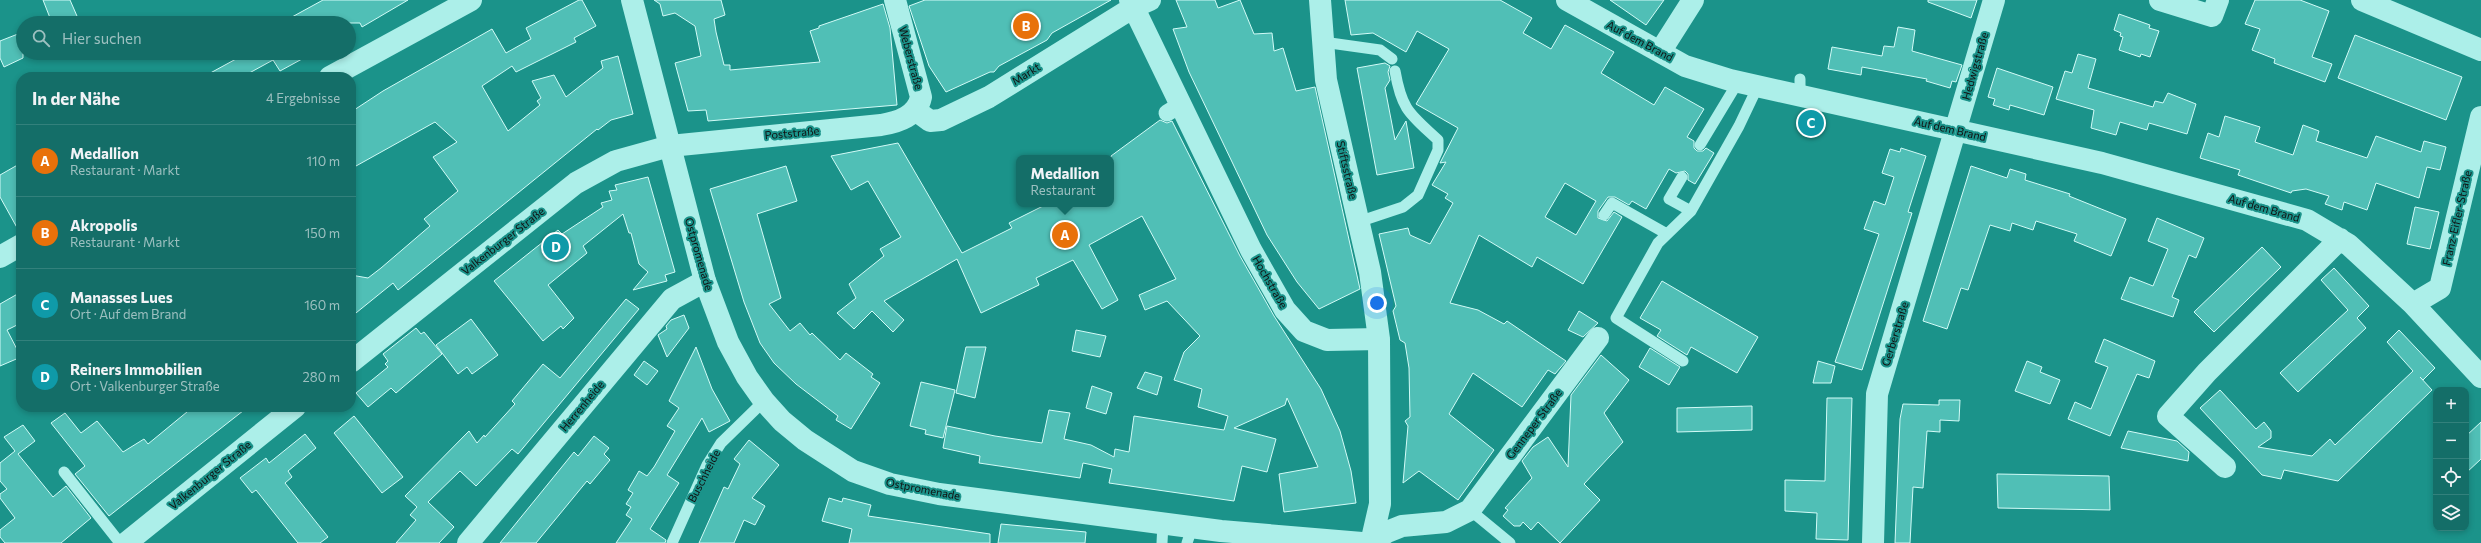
<!DOCTYPE html>
<html lang="de">
<head>
<meta charset="utf-8">
<style>
	:root { --surface:#146e68; --page:#1d736e; --text:#f1f3f6; --muted:#9dc0c0; --line:#33817c; --accent:#f7bab7 }
	body { margin:0; font-family:Commissioner,sans-serif; background:var(--page); color:var(--text) }
	.controls { position:absolute; right:12px; bottom:12px; display:grid; overflow:hidden; border-radius:8px; box-shadow:0 2px 6px #0003 }
	.controls button { width:36px; height:36px; display:grid; place-items:center; padding:0; border:0; border-bottom:1px solid var(--line); background:var(--surface); color:var(--text); font:20px sans-serif }
	.you { position:absolute; left:1377px; top:303px; width:14px; height:14px; margin:-10px; border:3px solid #fff; border-radius:50%; background:#1a73e8; box-shadow:0 0 0 6px #1a73e833 }
	.badge { display:grid; place-items:center; width:26px; height:26px; border-radius:50%; background:var(--accent); color:#fff; font-size:13px; font-weight:700 }
	.pin { position:absolute; translate:-50% -50%; border:2px solid #fff; box-shadow:0 1px 4px #0006 }
	.popup { position:absolute; left:1016px; top:155px; width:98px; height:52px; box-sizing:border-box; display:grid; place-content:center; border-radius:8px; background:var(--surface); filter:drop-shadow(0 1px 3px #0005); font-size:13px; white-space:nowrap; color:var(--muted) }
	.popup b { font-size:15px; color:var(--text) }
	.popup::after { content:''; position:absolute; left:50%; top:100%; margin-left:-8px; border:8px solid transparent; border-top-color:var(--surface) }
	.list { margin:0; padding:0; list-style:none }
	h2 { display:flex; justify-content:space-between; align-items:center; height:52px; margin:0; padding:0 16px; font-size:17px }
	h2 small { font-size:13px; font-weight:400; color:var(--muted) }
	.list li { display:grid; grid-template-columns:26px 1fr auto; gap:12px; align-items:center; box-sizing:border-box; height:72px; padding:0 16px; border-top:1px solid var(--line) }
	.list b { display:block; font-size:15px; white-space:nowrap }
	.list p { margin:0; font-size:13px; white-space:nowrap; color:var(--muted) }
	.list em { font-size:13px; font-style:normal; color:var(--muted) }
	.icon { flex:none; width:22px; height:22px; fill:none; stroke:currentColor; stroke-width:2; stroke-linecap:round; stroke-linejoin:round }
	.map { position:relative; flex:none; width:2481px; height:543px; overflow:hidden }
	.search { position:absolute; background:var(--surface); box-shadow:0 2px 6px #0003; left:16px; top:16px; width:340px; height:44px; display:flex; align-items:center; gap:10px; box-sizing:border-box; padding:0 14px; border-radius:22px; color:var(--muted); font-size:15px }
	.panel { position:absolute; background:var(--surface); box-shadow:0 2px 6px #0003; left:16px; top:72px; width:340px; height:340px; border-radius:16px }
	.map>svg:first-child { display:block }
</style>
</head>
<body>
<div class="map">
<svg width="2481" height="543" viewBox="0 0 2481 543">
	<rect width="100%" height="100%" fill="#1b938a"/>
	<path fill="#50bfb6" stroke="#d2fbf7" fill-rule="evenodd" d="M43 0H70L80 23H52Z
		M323 0H408L362 27 360 23H281Z
		M579 0H582L596 26 574 38 576 42 516 72 512 66 482 86 508 131 540 105 537 101 541 98 532 81 554 75 566 97 603 68 601 61 618 56 633 114 611 120 598 130 597 129 398 290 393 283 351 317V275L368 278 381 268 430 226 424 219 458 191 433 157 457 142 435 122 356 166 351 158V112L383 91 492 29 506 53 531 39 526 28Z
		M654 0H721L725 15 714 19 716 32 724 65H730V70L820 62 810 31 819 28V26L883 4 890 28 897 105 708 121 706 110 688 111 675 63 701 56 695 26 675 13 663 16 660 4Z
		M925 0H1111L1052 33 1047 40 999 66 994 72H990L946 92 929 66 909 6Z
		M1176 0H1215L1218 8 1240 0 1254 34 1272 33 1274 51 1283 48 1296 91 1315 87 1360 289 1319 309 1297 282 1267 235 1189 72 1173 29 1187 27Z
		M1345 0H1500L1532 18 1523 33 1551 49 1565 25 1614 52 1601 73 1654 105 1665 87 1704 109 1687 137 1694 141V148L1697 151H1703L1706 148 1714 153 1695 184 1688 180V174L1685 171 1676 173 1669 169 1646 209 1632 201 1629 205 1615 197H1608L1598 211V218L1607 221 1614 212 1622 217 1583 284 1537 257 1532 267 1479 235 1450 303 1478 310 1504 324 1507 321 1566 361 1555 374 1548 370 1522 407 1473 373 1449 414 1494 450 1458 500 1419 471 1403 483 1408 426 1405 421 1410 417 1409 368 1405 343 1400 340 1393 311 1396 306 1379 234 1408 228 1410 235 1430 244 1453 203 1445 198 1448 194 1432 185 1446 162 1440 163 1458 128 1416 104 1449 49 1417 31 1406 52 1373 33 1351 35ZM1565 183 1596 201 1576 235 1545 217Z
		M1610 0H1664L1646 25Z
		M1928 0H1977L1971 18 1928 2Z
		M2255 0H2300L2329 11 2312 57 2332 64 2325 82 2274 63 2275 59 2252 50 2260 29 2245 24Z
		M2119 14 2150 25 2149 28 2159 31 2150 57 2141 54 2140 57 2119 50 2123 37 2120 36 2121 33 2114 30Z
		M1898 27 1915 30 1912 51 1962 65 1956 82 1952 81 1950 88 1926 81 1927 79 1862 67 1861 75 1828 69 1832 47 1882 56 1884 46 1894 47Z
		M23 32V58L4 67 0 58V41Z
		M2355 35 2462 77 2446 120 2338 78Z
		M247 53H313L280 71 273 60 242 77H203Z
		M2078 54 2096 59 2088 88 2153 107 2155 101 2163 103 2168 93 2196 104 2187 134 2149 123 2147 130 2120 122 2116 135 2091 128 2094 110 2056 99 2065 71 2072 73Z
		M1385 63 1390 66 1388 72 1390 80 1385 88 1395 140 1406 121 1414 168 1377 175 1357 68Z
		M1997 68 2053 87 2044 115 2010 105 2009 110 1993 105 1995 99 1988 97Z
		M2225 116 2260 127 2255 142 2293 155 2303 125 2319 131 2316 141 2367 158 2376 136 2421 152 2424 141 2446 147 2440 170 2427 167 2419 198 2376 183 2367 210 2344 202 2342 210 2325 204 2329 196 2306 189 2292 191 2291 193 2238 175 2240 170 2200 158 2208 133 2219 137Z
		M1160 120 1167 123 1172 121 1240 256 1274 316 1321 389 1340 431 1351 471 1356 503 1284 512 1279 474 1318 467 1287 398 1285 405 1234 428 1276 439 1267 472 1242 466 1234 501 1109 483 1112 469 1083 463 1080 478 979 463 980 456 943 448 947 426 995 436 1042 443 1049 410 1070 413 1064 439 1091 445 1114 457 1115 449 1129 452 1134 416 1224 430 1228 416 1198 407 1202 389 1174 380 1184 352 1200 336 1167 301 1145 310 1139 295 1176 279 1142 216 1089 245 1118 300 1102 309 1073 260 1036 278 1039 285 981 313 957 259 884 301 904 320 893 332 872 311 854 329 837 313 856 298 849 284 884 256 880 249 901 237 868 181 851 190 831 156 898 143 962 253 1012 228 1009 223 1047 204H1111V156Z
		M1901 148 1926 156 1908 212 1912 213 1862 370 1835 362 1879 234 1864 229 1874 201 1885 205 1894 177 1882 173 1890 149 1900 152Z
		M21 163V233H20L0 197V175Z
		M786 166 797 201 757 214 781 298 769 304 790 331 800 323 810 335 812 333 840 360 846 353 873 374 871 377 880 383 851 429 836 420 838 416 796 384 774 363 760 343 744 302 710 189Z
		M1971 166 2007 178 2010 169 2026 174 2025 180 2070 194 2069 196 2126 219 2111 256 2074 241 2077 234 2036 221 2033 230 2012 223 2010 231 1990 225 1968 290 1961 288 1947 329 1923 321Z
		M648 177 675 272 665 275 667 281 633 290 648 272 639 264 631 233H629L623 214 583 246 587 253 548 285 574 318 563 329 561 326 543 341 494 281 558 230 562 234 603 207 601 203 612 200 609 191 617 190 615 185Z
		M2415 207 2439 212 2430 249 2407 244Z
		M2157 218 2204 238 2196 258 2189 255 2172 297 2179 300 2173 317 2121 299 2130 277 2153 286 2168 249 2148 241Z
		M2262 247 2281 267 2214 332 2194 312Z
		M2334 268 2369 306 2357 318 2366 328 2298 392 2280 373 2348 310 2321 280Z
		M1662 281 1758 337 1737 373 1691 347 1687 355 1657 336 1661 330 1640 318Z
		M21 292V323L7 330 21 357 0 366V304Z
		M626 299 639 309 518 454 512 449 476 486 460 471 428 502 454 527 439 543H396L416 520 410 515 417 507 405 496 469 431 477 443 484 435 485 437 515 404 512 401 543 364 560 378Z
		M1579 311 1598 323 1583 337 1568 330Z
		M684 315 689 328 667 357 658 335 667 329 666 326 671 320Z
		M471 319 498 355 472 374 467 367 458 374 436 345Z
		M416 328 421 334 424 332 442 354 396 393 391 388 368 407 356 393 388 367 385 364 388 361 383 354Z
		M1076 330 1106 336 1100 357 1072 351Z
		M2399 330 2435 368 2423 380 2420 377 2432 390 2338 481 2284 470 2281 479 2262 475 2200 408 2220 390 2256 429 2264 422 2271 431V438L2258 447 2312 456 2330 439 2335 445 2413 371 2387 342Z
		M2104 339 2155 361 2149 378 2137 374 2110 436 2068 419 2075 402 2091 409 2108 367 2095 362Z
		M696 347 712 389 730 421 709 432 702 418 667 475 679 483 650 529 666 540 665 543H616L632 519 626 515 631 507 626 504 633 493 628 490 639 471 647 476 654 467 675 431 667 426 679 408 669 401Z
		M966 347H986L975 398 956 393Z
		M1650 348 1680 367 1669 385 1639 367Z
		M1601 355 1629 380 1604 413 1623 442 1584 484 1600 500 1560 543 1538 522 1531 530 1523 522 1520 526H1514L1503 516 1508 510 1505 508 1532 478 1522 461 1533 447 1548 437 1568 467 1571 395Z
		M644 361 658 371 647 385 634 375Z
		M1818 361 1835 366 1831 383H1813Z
		M2027 361 2042 367 2040 372 2060 380 2050 404 2015 391Z
		M1145 372 1162 377 1157 395 1137 388Z
		M921 382 955 390 943 438 925 434 926 430 910 426Z
		M1092 386 1112 393 1106 414 1086 408Z
		M1827 398H1852L1848 540 1816 539 1817 513 1785 511V480L1825 481Z
		M1939 400H1960L1959 421 1940 420V432L1927 431 1923 488 1913 487 1910 543H1895L1900 419 1903 404 1939 405Z
		M1752 406V430L1677 432V408Z
		M193 407H248L109 516 75 474 85 466 51 423 65 413 81 433 97 421 123 452 144 439 148 444Z
		M354 416 403 477 382 493 334 433Z
		M2481 422V459L2466 473V436Z
		M23 425 35 441 18 454 53 497 66 486 91 518 61 543H5L0 537V530L15 518 0 498V494L7 489 0 481V463L15 451 4 437Z
		M2128 431 2177 441 2189 452 2188 461 2121 448Z
		M305 434 316 448 288 471 292 477 285 483 328 537 320 543H298L256 490 252 493 240 478 266 458 269 463Z
		M594 436 609 448 604 454 610 460 590 484 587 481 536 543H500L574 452 578 456Z
		M749 440 779 465 752 498 765 506 755 525 744 520 734 543H699L724 487 728 489 740 464 734 459Z
		M1997 474 2109 476 2110 510 1998 508Z
		M829 498 842 502 843 498 871 505 868 516 990 534V543H849L852 529 822 521Z
		M1001 524 1086 532 1085 543H998Z"/>
	<g fill="none" stroke-linecap="round" stroke-linejoin="round">
		<path stroke="#acefe9" stroke-width="11" d="M1323 42 1380 50 1392 59
			M1800 95V79
			M1700 145 1738 82
			M1682 177 1669 199 1691 211
			M1604 215 1612 203 1667 234
			M1358 222 1403 207 1418 195 1438 150V140C1410 114 1402 111 1395 71
			M1683 361 1616 318 1658 243 1691 211 1739 126 1758 86
			M64 472 120 543
			M1470 510 1510 543
			M672 543 707 465 721 443 764 401
			M1162 543 1163 523
			M1187 543 1192 528"/>
		<path stroke="#acefe9" stroke-width="17" d="M1167 113 1180 105"/>
		<path stroke="#acefe9" stroke-width="22" d="M1130 0 1251 250 1285 310 1304 331 1327 340 1379 339
			M1320 0 1326 80 1370 272 1379 339 1380 504 1371 543
			M1567 0 1685 66 1730 80 2102 163 2307 220 2349 245 2413 304 2481 377
			M2160 0 2212 16 2218 0
			M2362 0 2481 50
			M1660 52 1693 0
			M330 77 471 0
			M915 110 930 121 941 120 989 97 1134 7 1150 0
			M0 257 21 245
			M2413 304 2440 288 2481 117
			M351 362 576 183 616 161 670 146 881 125C899 122 917 116 921 97L895 0
			M2225 467 2168 416 2207 372 2340 239
			M126 543 295 407
			M468 543 672 299 705 281
			M1371 543 1387 532 1402 526 1446 522 1470 510 1598 338
			M1873 543 1877 394 1994 0"/>
		<path stroke="#acefe9" stroke-width="22" d="M632 0 705 281 728 342 747 377 764 401 782 421 805 440 853 471 890 484 939 494 1221 531 1362 543"/>
	</g>
	<g text-anchor="middle" stroke-width="4" stroke-linejoin="round" paint-order="stroke">
		<g font-size="11" fill="#111" stroke="#1b938a">
			<text transform="translate(1640 41) rotate(28)" y="4">Auf dem Brand</text>
			<text transform="translate(911 58) rotate(75)" y="4">Weberstraße</text>
			<text transform="translate(1975 66) rotate(-74)" y="4">Hedwigstraße</text>
			<text transform="translate(1026 74) rotate(-32)" y="4">Markt</text>
			<text transform="translate(1950 129) rotate(13)" y="4">Auf dem Brand</text>
			<text transform="translate(792 133) rotate(-5)" y="4">Poststraße</text>
			<text transform="translate(1347 170) rotate(77)" y="4">Stiftsstraße</text>
			<text transform="translate(2264 208) rotate(16)" y="4">Auf dem Brand</text>
			<text transform="translate(2457 218) rotate(-77)" y="4">Franz-Eifler-Straße</text>
			<text transform="translate(503 241) rotate(-38)" y="4">Valkenburger Straße</text>
			<text transform="translate(699 254) rotate(74)" y="4">Ostpromenade</text>
			<text transform="translate(1270 282) rotate(60)" y="4">Hochstraße</text>
			<text transform="translate(1895 334) rotate(-73)" y="4">Gerberstraße</text>
			<text transform="translate(582 406) rotate(-50)" y="4">Herrenheide</text>
			<text transform="translate(1534 424) rotate(-53)" y="4">Genneper Straße</text>
			<text transform="translate(210 475) rotate(-39)" y="4">Valkenburger Straße</text>
			<text transform="translate(704 476) rotate(-63)" y="4">Buschheide</text>
			<text transform="translate(923 489) rotate(11)" y="4">Ostpromenade</text>
		</g>
	</g>
</svg>
<div class="controls">
<button>+</button>
<button>−</button>
<button><svg class="icon" aria-label="locate" viewBox="0 0 24 24"><circle cx="12" cy="12" r="6"/><path d="M12 2v4M12 18v4M2 12h4M18 12h4"/></svg></button>
<button><svg class="icon" aria-label="layers" viewBox="0 0 24 24"><path d="M12 4l9 5-9 5-9-5zM3 14l9 5 9-5"/></svg></button>
</div>
<div class="you"></div>
<div class="pin badge" style="left:1065px;top:235px;background:#e8710a">A</div>
<div class="popup"><b>Medallion</b>Restaurant</div>
<div class="pin badge" style="left:1026px;top:26px;background:#e8710a">B</div>
<div class="pin badge" style="left:1811px;top:123px;background:#0f9aa8">C</div>
<div class="pin badge" style="left:556px;top:247px;background:#0f9aa8">D</div>
<div class="search"><svg class="icon" aria-label="search" viewBox="0 0 24 24"><circle cx="10" cy="10" r="6"/><path d="M15 15l6 6"/></svg>Hier suchen</div>
<section class="panel">
<h2>In der Nähe<small>4 Ergebnisse</small></h2>
<ul class="list">
<li><span class="badge" style="background:#e8710a">A</span><div><b>Medallion</b><p>Restaurant · Markt</p></div><em>110 m</em></li>
<li><span class="badge" style="background:#e8710a">B</span><div><b>Akropolis</b><p>Restaurant · Markt</p></div><em>150 m</em></li>
<li><span class="badge" style="background:#0f9aa8">C</span><div><b>Manasses Lues</b><p>Ort · Auf dem Brand</p></div><em>160 m</em></li>
<li><span class="badge" style="background:#0f9aa8">D</span><div><b>Reiners Immobilien</b><p>Ort · Valkenburger Straße</p></div><em>280 m</em></li>
</ul>
</section>
</div>
</body>
</html>
